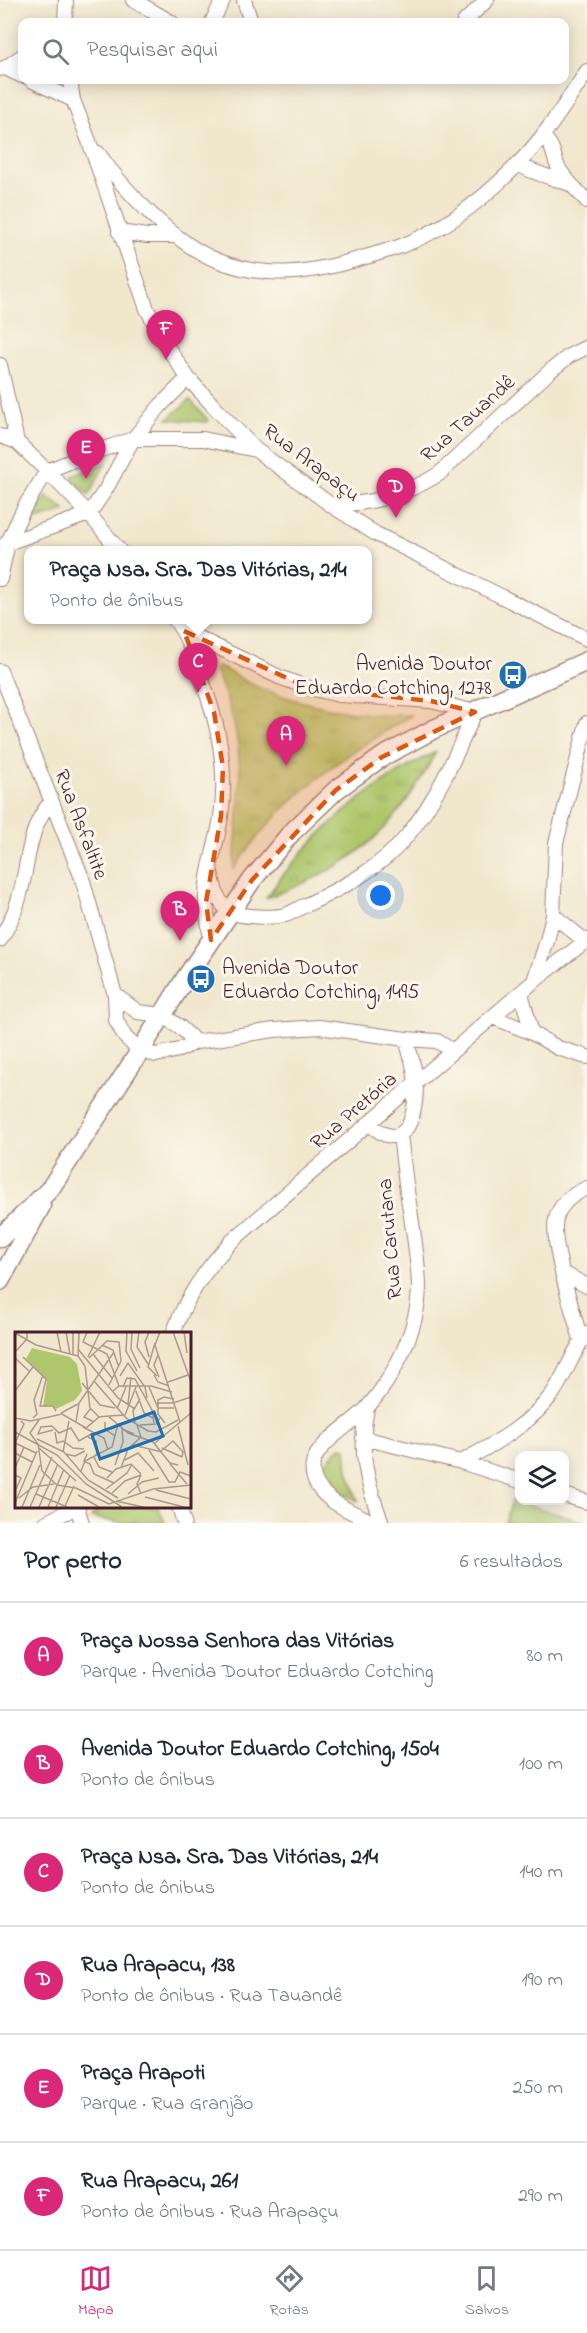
<!DOCTYPE html>
<html lang="pt">
<head>
<meta charset="utf-8">
<style>
	:root { --surface:#fff; --page:#f6f6f7; --text:#1f2937; --muted:#747a83; --line:#e0e1e3; --accent:#db2777 }
	body { margin:0; font-family:"Indie Flower",sans-serif; background:var(--page); color:var(--text) }
	.controls { position:absolute; right:18px; bottom:18px; display:grid; overflow:hidden; border-radius:12px; box-shadow:0 3px 15px #0003 }
	.controls button { width:54px; height:54px; display:grid; place-items:center; padding:0; border:0; border-bottom:2px solid var(--line); background:var(--surface); color:var(--text); font:30px sans-serif }
	.you { position:absolute; left:381px; top:896px; width:21px; height:21px; margin:-15px; border:4px solid #fff; border-radius:50%; background:#1a73e8; box-shadow:0 0 0 9px #1a73e833 }
	.badge { display:grid; place-items:center; width:39px; height:39px; border-radius:50%; background:var(--accent); color:#fff; font-size:20px; font-weight:700 }
	.pin { position:absolute; translate:-50% -50px; filter:drop-shadow(0 2px 3px #0008) }
	.pin::after { content:''; position:absolute; top:32px; width:21px; height:18px; background:inherit; clip-path:polygon(0 0,100% 0,50% 100%) }
	.popup { position:absolute; left:24px; top:546px; width:348px; height:78px; box-sizing:border-box; display:grid; place-content:center; border-radius:12px; background:var(--surface); filter:drop-shadow(0 2px 4px #0005); font-size:20px; white-space:nowrap; color:var(--muted) }
	.popup b { font-size:22px; color:var(--text) }
	.popup::after { content:''; position:absolute; left:50%; top:100%; margin-left:-12px; border:12px solid transparent; border-top-color:var(--surface) }
	.list { margin:0; padding:0; list-style:none }
	h2 { display:flex; justify-content:space-between; align-items:center; height:78px; margin:0; padding:0 24px; font-size:26px }
	h2 small { font-size:20px; font-weight:400; color:var(--muted) }
	.list li { display:grid; grid-template-columns:39px 1fr auto; gap:18px; align-items:center; box-sizing:border-box; height:108px; padding:0 24px; border-top:2px solid var(--line) }
	.list b { display:block; font-size:22px; white-space:nowrap }
	.list p { margin:0; font-size:20px; white-space:nowrap; color:var(--muted) }
	.list em { font-size:20px; font-style:normal; color:var(--muted) }
	.icon { flex:none; width:33px; height:33px; fill:none; stroke:currentColor; stroke-width:2; stroke-linecap:round; stroke-linejoin:round }
	.map { position:relative; flex:none; width:587px; height:1523px; overflow:hidden }
	.search { position:absolute; background:var(--surface); box-shadow:0 3px 15px #0003; left:18px; right:18px; top:18px; height:66px; display:flex; align-items:center; gap:15px; box-sizing:border-box; padding:0 21px; border-radius:12px; color:var(--muted); font-size:22px }
	.sheet { height:726px; background:var(--surface) }
	nav { display:flex; justify-content:space-around; align-items:center; box-sizing:border-box; height:84px; border-top:2px solid var(--line); background:var(--surface); font-size:16px; color:var(--muted) }
	nav a { display:grid; justify-items:center; gap:3px }
	nav .on { color:var(--accent) }
	.map>svg:first-child { display:block }
</style>
</head>
<body>
<div class="map">
<svg width="587" height="1523" viewBox="0 0 587 1523">
	<defs>
		<pattern id="grass-tufts" width="24" height="20" patternUnits="userSpaceOnUse" patternTransform="scale(1.5)"><rect width="24" height="20" fill="#aec76d"/><path d="M3 7l-1-3M5 7V3M7 7l1-3M15 17l-1-3M17 17v-4M19 17l1-3" fill="none" stroke="#97aa5f"/></pattern>
	</defs>
	<rect width="100%" height="100%" fill="#fbf7ec"/>
	<filter id="ink" filterUnits="userSpaceOnUse"><feTurbulence type="fractalNoise" baseFrequency=".0167" numOctaves="2"/><feDisplacementMap in="SourceGraphic" scale="12" xChannelSelector="R" yChannelSelector="G"/><feConvolveMatrix kernelMatrix="1 2 1 2 8 2 1 2 1" color-interpolation-filters="sRGB"/></filter>
	<filter id="wash" filterUnits="userSpaceOnUse"><feTurbulence type="fractalNoise" baseFrequency=".008" numOctaves="4" result="noise"/><feDisplacementMap in="SourceGraphic" scale="24" xChannelSelector="R" yChannelSelector="G"/><feGaussianBlur stdDeviation="1.35" result="paint"/><feColorMatrix in="noise" values="0 0 0 0 0 0 0 0 0 0 0 0 0 0 0 0 0 1.4 0 .05"/><feComposite in="paint" operator="in"/></filter>
	<g filter="url(#wash)">
		<rect width="100%" height="100%" fill="#f1e7cd"/>
		<path fill="url(#grass-tufts)" stroke="#7c734c" stroke-width="1.5" d="M190 400 208 420 206 422 168 419Z
			M106 463 89 495 72 479V476Z
			M47 496 66 511 30 522Z
			M216 666C230 671 243 681 257 687 306 706 360 717 412 715 343 754 278 802 234 869 236 826 244 782 237 740 234 716 224 691 215 669Z
			M436 752C392 835 354 866 266 898 309 836 368 785 436 752Z
			M340 1447 346 1448 348 1470 358 1501 340 1493 324 1474V1465Z
			M512 1500 587 1523H505Z
			M103 1506 158 1507 165 1523H121L91 1517Z"/>
	</g>
	<g filter="url(#ink)">
		<g fill="none" stroke-linecap="round" stroke-linejoin="round">
			<g stroke="#9e837c" stroke-width="16">
				<path id="minor" d="M133 0 171 22
					M244 0 251 22
					M65 22 66 0
					M212 22 223 0
					M464 22 487 0
					M5 68 22 56
					M0 69 5 68 22 76
					M31 80 73 100
					M70 80 73 100 89 141 147 309 166 345 188 378 219 412 256 450 331 505 376 534 587 639
					M543 137C555 148 552 153 558 167 565 180 577 190 587 201
					M98 153C124 190 175 245 219 261 268 280 312 273 362 258 375 254 388 251 401 246 442 231 482 200 513 169 543 140 564 106 587 71
					M518 164C534 174 552 177 570 184
					M119 232 147 236H176
					M0 365 17 442
					M0 436 17 442 47 471 89 514 119 550
					M331 505C373 504 403 496 439 474L550 371 569 356 587 347
					M5 544 89 514 106 489 133 439 161 405 188 378
					M0 579 8 542 24 508 47 471 86 455 133 439H203L256 450
					M175 620C188 636 194 657 201 678 219 723 228 768 221 817 217 846 205 874 206 903 207 915 209 928 211 940
					M184 631 279 677 309 688 339 695 431 701 475 712C456 755 437 799 407 836 381 868 342 888 306 905 299 908 292 913 285 915 273 918 241 917 231 912 216 904 213 881 210 867
					M0 671 82 878 115 995 116 1020 125 1037 140 1051 156 1055 179 1050 196 1042 274 1030 319 1027 406 1039 437 1041 453 1051
					M553 915 585 941
					M0 940C8 927 15 912 19 898 29 865 27 828 51 802
					M534 981 547 941 553 915 556 843 587 723
					M521 993 532 1033
					M115 995 138 1012 162 1015 180 1027 196 1042
					M493 1017 532 1033 558 1048 587 1057
					M369 1123C408 1161 419 1107 415 1076 414 1064 409 1051 406 1039
					M563 1273 587 1286
					M173 1334C185 1298 206 1268 232 1241L533 982 587 940
					M581 1340C574 1315 550 1242 556 1219 560 1203 573 1194 587 1188
					M367 1408C358 1449 367 1485 382 1523
					M363 1438 461 1462 520 1481
					M461 1462C494 1444 530 1425 553 1393 566 1374 573 1351 587 1333
					M564 1495 587 1502
					M179 1506 184 1523
					M77 1507 82 1523
					M45 1523 78 1506
					M375 1523C352 1512 308 1497 313 1464 317 1443 351 1425 366 1409 394 1378 419 1328 419 1285 418 1258 413 1230 409 1203 405 1181 403 1158 400 1135"/>
			</g>
			<g stroke="#9e837c" stroke-width="21">
				<path id="secondary" d="M0 1238 50 1189 140 1051 185 979 252 880 291 833 336 790 382 757 434 729 587 661
					M0 1281 41 1206"/>
			</g>
			<use href="#minor" stroke="#fff" stroke-width="14"/>
			<use href="#secondary" stroke="#fff" stroke-width="18"/>
		</g>
	</g>
	<path fill="#e0560e" fill-opacity="0.2" stroke="#e0560e" stroke-width="4.5" stroke-dasharray="12 8" stroke-linejoin="round" d="M184 631 309 688 431 701 475 712 382 757 336 790 252 880 211 940 206 902 221 816 223 767 214 712Z"/>
	<defs>
		<g id="bus-disc" transform="scale(1.5)"><circle r="9.5" fill="#1f6fb2" stroke="#fbf7ec"/><path d="M-5-6H5V4H4V6H2V4H-2V6H-4V4H-5ZM-3.5-4V0h7V-4ZM-3.5 1.2v1.5H-2V1.2ZM2 1.2v1.5H3.5V1.2Z" fill="#fff"/></g>
	</defs>
	<g fill-rule="evenodd">
		<use href="#bus-disc" x="513" y="675"/>
		<use href="#bus-disc" x="201" y="979"/>
	</g>
	<g text-anchor="middle" stroke-width="6" stroke-linejoin="round" paint-order="stroke">
		<g font-size="21" fill="#4a1f2b" stroke="#fbf7ec">
			<text transform="translate(467 418) rotate(-42)" y="7">Rua Tauandê</text>
			<text transform="translate(312 462) rotate(37)" y="7">Rua Arapaçu</text>
			<text transform="translate(82 824) rotate(69)" y="7">Rua Asfaltite</text>
			<text transform="translate(353 1110) rotate(-41)" y="7">Rua Pretória</text>
			<text transform="translate(389 1239) rotate(-95)" y="7">Rua Carutana</text>
		</g>
		<g font-size="21" fill="#4a1f2b" stroke="#fbf7ec" text-anchor="end">
			<text x="492" y="670">Avenida Doutor<tspan x="492" dy="24">Eduardo Cotching, 1278</tspan></text>
			<text x="222" y="974" text-anchor="start">Avenida Doutor<tspan x="222" dy="24">Eduardo Cotching, 1495</tspan></text>
		</g>
	</g>
	<g transform="translate(15 1332)">
		<rect width="176" height="176" fill="#f1e7cd"/>
		<path d="M17 16 55 25 62 32 67 59 60 68 41 77 38 73 28 75 32 49 11 27Z" fill="#aec76d"/>
		<path fill="none" stroke="#ae978c" stroke-width="1.5" d="M42 0 46 20M51 0 55 22M58 0V23M72 0 68 10 92 22 104 54M112 0 111 19 122 39M117 0 116 17 125 36M124 0 122 15 133 32M134 0 130 10 134 25M145 0 140 13 165 90M158 0 176 50M169 0 172 21M0 1 21 13 63 24M140 11 133 35 142 44M87 13 98 18 103 33M63 17 103 66 120 77M1 19 12 7V1M78 22 97 46M143 23 139 33 144 45M63 24 70 34 75 76 84 85M63 24 64 0M8 25 31 47 25 74H38L41 79M73 25 85 0M0 26 14 39M74 26 92 9 104 10 106 29 94 53M139 43 143 50 154 54M105 44 113 31 130 55 132 66M79 49 111 86 133 99 141 100 163 88M153 50 173 43M67 51 85 73 100 76M108 55 112 46 120 47 137 78 139 91M134 55 143 76H159M0 59 18 35M98 59 104 54H136L157 60M121 59 129 81 138 86M142 71H158L176 65M113 72 116 45M76 76 69 85 79 90M102 77 111 55M46 81 63 72M94 84 110 83 121 55M0 86 16 89 47 82 71 96 84 85 93 84 113 101 138 110 155 131 163 133M18 86 22 82 19 68 28 43M24 88 15 101 23 112 27 139 42 153 61 156 94 172 138 157 176 153M61 90 64 71 99 20M90 90V97L100 104M150 91 143 82V68L149 65 159 67M120 92 118 79 125 67M125 93 141 92 145 86M37 94 44 101 56 96 64 109 78 101M37 94 26 95 23 102 38 98M163 94 173 133M68 95 89 106 93 118M0 100 42 123 71 152 107 175M40 100 42 111 48 109 58 116 69 117M73 105 81 109 83 122M22 107 49 120 73 148 103 166M108 110 107 97 119 102M0 111 9 92 6 89M0 111 21 121M140 111 176 81M118 113 147 120M24 116 61 149M147 116 167 125M134 118 154 150H160L165 140 176 144M146 119 158 109 168 120 167 125M48 120 54 89M83 120 79 125 84 135 97 140M0 121 17 130M50 122 60 124 70 119M72 122 69 129 75 132 79 142 99 151M110 128 123 121 139 139M155 132 172 152M100 133 108 110M0 136 9 115M106 136 113 117 126 105 122 93M66 139 70 129 97 115 103 92 116 90M0 143 6 146 1 157M92 146 101 137 116 132 126 142M91 157 112 141 117 132M141 158 176 167M97 161 110 149 126 143M21 162 52 175M113 162 127 150 144 146M126 162 122 152 126 143M63 163 84 175M130 165 169 175M4 166 18 155 39 152M101 169 128 175M0 171 22 119M50 174 59 154M7 175 25 133M15 175 37 125M24 175 43 132M33 175 49 137M41 175 55 143"/>
		<path fill="#1f6fb2" fill-opacity="0.15" stroke="#1f6fb2" stroke-width="3" d="M139 80 148 104 85 127 77 103Z"/>
		<rect width="176" height="176" fill="none" stroke="#4a1f2b" stroke-width="3"/>
	</g>
</svg>
<div class="controls">
<button><svg class="icon" aria-label="layers" viewBox="0 0 24 24"><path d="M12 4l9 5-9 5-9-5zM3 14l9 5 9-5"/></svg></button>
</div>
<div class="you"></div>
<div class="pin badge" style="left:286px;top:766px">A</div>
<div class="pin badge" style="left:180px;top:941px">B</div>
<div class="pin badge" style="left:198px;top:693px">C</div>
<div class="popup"><b>Praça Nsa. Sra. Das Vitórias, 214</b>Ponto de ônibus</div>
<div class="pin badge" style="left:396px;top:518px">D</div>
<div class="pin badge" style="left:86px;top:479px">E</div>
<div class="pin badge" style="left:166px;top:360px">F</div>
<div class="search"><svg class="icon" aria-label="search" viewBox="0 0 24 24"><circle cx="10" cy="10" r="6"/><path d="M15 15l6 6"/></svg>Pesquisar aqui</div>
</div>
<section class="sheet">
<h2>Por perto<small>6 resultados</small></h2>
<ul class="list">
<li><span class="badge">A</span><div><b>Praça Nossa Senhora das Vitórias</b><p>Parque · Avenida Doutor Eduardo Cotching</p></div><em>80 m</em></li>
<li><span class="badge">B</span><div><b>Avenida Doutor Eduardo Cotching, 1504</b><p>Ponto de ônibus</p></div><em>100 m</em></li>
<li><span class="badge">C</span><div><b>Praça Nsa. Sra. Das Vitórias, 214</b><p>Ponto de ônibus</p></div><em>140 m</em></li>
<li><span class="badge">D</span><div><b>Rua Arapacu, 138</b><p>Ponto de ônibus · Rua Tauandê</p></div><em>190 m</em></li>
<li><span class="badge">E</span><div><b>Praça Arapoti</b><p>Parque · Rua Granjão</p></div><em>250 m</em></li>
<li><span class="badge">F</span><div><b>Rua Arapacu, 261</b><p>Ponto de ônibus · Rua Arapaçu</p></div><em>290 m</em></li>
</ul>
</section>
<nav>
<a class="on"><svg class="icon" aria-label="map" viewBox="0 0 24 24"><path d="M3 6l6-2 6 2 6-2v14l-6 2-6-2-6 2zM9 4v14M15 6v14"/></svg>Mapa</a>
<a><svg class="icon" aria-label="directions" viewBox="0 0 24 24"><path d="M12 3l9 9-9 9-9-9zM9 14v-3h6M13 9l2 2-2 2"/></svg>Rotas</a>
<a><svg class="icon" aria-label="saved" viewBox="0 0 24 24"><path d="M7 4h10v16l-5-4-5 4z"/></svg>Salvos</a>
</nav>
</body>
</html>
